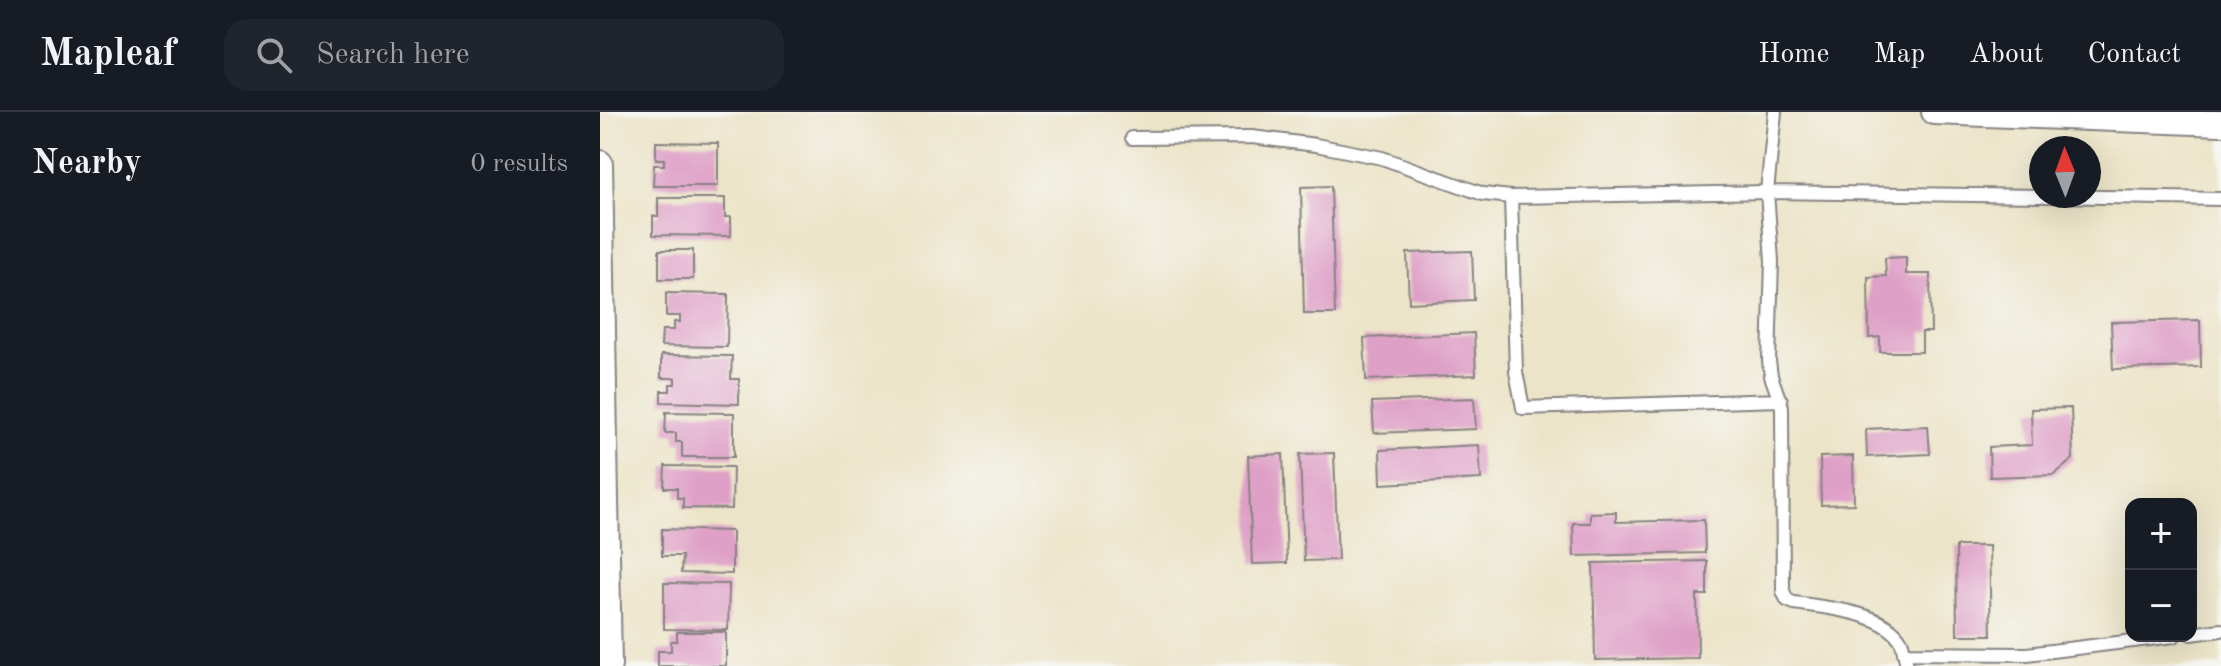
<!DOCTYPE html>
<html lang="en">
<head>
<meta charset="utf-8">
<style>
	:root { --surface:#171b24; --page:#20242c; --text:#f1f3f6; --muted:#9ea1a6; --line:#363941 }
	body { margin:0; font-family:"Old Standard TT",serif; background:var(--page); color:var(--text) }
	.controls { position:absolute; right:24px; bottom:24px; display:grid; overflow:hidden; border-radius:16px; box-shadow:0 8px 32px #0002 }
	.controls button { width:72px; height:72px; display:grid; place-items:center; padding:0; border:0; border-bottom:2px solid var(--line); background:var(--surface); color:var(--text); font:40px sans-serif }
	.compass { position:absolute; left:1429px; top:24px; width:72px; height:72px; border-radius:50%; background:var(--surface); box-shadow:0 8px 32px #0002; rotate:359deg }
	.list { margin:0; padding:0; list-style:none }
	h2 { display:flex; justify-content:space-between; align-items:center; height:104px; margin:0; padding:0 32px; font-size:34px }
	h2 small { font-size:26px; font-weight:400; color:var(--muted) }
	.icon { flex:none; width:44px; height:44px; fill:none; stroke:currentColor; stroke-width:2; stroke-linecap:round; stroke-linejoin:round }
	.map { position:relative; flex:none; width:1621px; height:554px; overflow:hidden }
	header { display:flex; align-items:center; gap:48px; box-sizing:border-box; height:112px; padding:0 40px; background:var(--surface); border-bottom:2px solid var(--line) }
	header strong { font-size:38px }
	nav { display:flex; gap:44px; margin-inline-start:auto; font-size:28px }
	.search { width:560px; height:72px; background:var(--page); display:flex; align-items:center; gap:20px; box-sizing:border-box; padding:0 28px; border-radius:24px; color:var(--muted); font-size:30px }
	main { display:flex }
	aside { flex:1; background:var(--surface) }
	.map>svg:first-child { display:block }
</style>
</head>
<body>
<header>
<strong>Mapleaf</strong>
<div class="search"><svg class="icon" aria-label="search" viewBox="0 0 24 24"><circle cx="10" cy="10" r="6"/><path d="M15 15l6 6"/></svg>Search here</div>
<nav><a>Home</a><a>Map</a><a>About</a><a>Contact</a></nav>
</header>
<main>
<aside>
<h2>Nearby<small>0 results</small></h2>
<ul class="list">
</ul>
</aside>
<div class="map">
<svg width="1621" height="554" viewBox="0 0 1621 554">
	<rect width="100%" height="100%" fill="#f6f6f2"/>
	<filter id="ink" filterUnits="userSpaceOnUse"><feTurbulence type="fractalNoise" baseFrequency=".0125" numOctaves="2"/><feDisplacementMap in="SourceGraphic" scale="16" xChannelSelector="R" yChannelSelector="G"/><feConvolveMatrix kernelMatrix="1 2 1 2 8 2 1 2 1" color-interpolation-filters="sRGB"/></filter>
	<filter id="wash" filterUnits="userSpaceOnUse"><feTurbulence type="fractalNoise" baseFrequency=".006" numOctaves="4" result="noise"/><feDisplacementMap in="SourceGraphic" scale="32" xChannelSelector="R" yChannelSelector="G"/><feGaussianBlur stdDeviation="1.8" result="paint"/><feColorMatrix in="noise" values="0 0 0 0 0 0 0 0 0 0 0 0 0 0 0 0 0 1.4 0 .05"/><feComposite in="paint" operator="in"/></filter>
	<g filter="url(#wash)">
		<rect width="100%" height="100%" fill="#ece4c8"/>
		<g id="blocks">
			<path fill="#dfa0c7" d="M56 30 118 31V74H53L54 53H64V47H56Z
				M731 74 735 202H704L701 75Z
				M58 86H125V105H131V124L53 123V104H58Z
				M59 138H93V167H59Z
				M872 139 874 188 809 191 807 141Z
				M1306 145V162H1330L1331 220H1322V240H1280V225L1269 226 1268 165 1286 164 1285 146Z
				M66 181 128 182 127 235 61 234 62 218H74V210H80V204H66Z
				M1600 208 1601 255 1513 257 1511 210Z
				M874 221 876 263 766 268 764 226Z
				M61 243 132 244 131 267H139V292L61 290V279H70V272H75V266H61Z
				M874 286 876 317 774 321 772 290Z
				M1471 296 1473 347 1454 363 1390 365 1389 335 1432 333 1431 297Z
				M66 300 134 301V345H82V330H76V321H65Z
				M1328 314 1330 342 1267 345 1266 317Z
				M879 333 881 367 781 372 780 338Z
				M734 341 738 448 704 449 700 342Z
				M683 342 687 451 652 452 648 344Z
				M1253 344 1254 392 1221 393 1220 345Z
				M65 354 133 355 132 397 83 396V386H77V376H64Z
				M1016 400V410L1104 408 1105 441 974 444 973 411H990V401Z
				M62 417 132 419V462L81 461 82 444H62Z
				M1356 434H1389L1391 523H1357Z
				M1107 449V483H1097L1098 546 995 548 993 451Z
				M64 471 129 472 128 518 64 517Z
				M77 520H126V554H58V539H71V529H77Z"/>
		</g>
	</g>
	<g filter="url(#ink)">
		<use href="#blocks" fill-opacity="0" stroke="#878382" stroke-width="2"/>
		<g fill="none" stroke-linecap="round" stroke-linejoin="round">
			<g stroke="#878382" stroke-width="16">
				<path id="lane" d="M1175 0 1167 80 1172 149 1169 249 1171 264 1182 295 1183 479 1187 488 1194 491C1223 495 1285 500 1301 529 1304 536 1305 546 1307 554
					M532 26 652 25 716 33 782 46 883 82 911 85 1167 80 1441 84
					M1445 84 1621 87
					M911 85 916 260 923 296 1181 288
					M1591 522 1621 518
					M1304 541 1427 542 1574 524"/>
			</g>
			<g stroke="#878382" stroke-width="28">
				<path id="street" d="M1334 0 1621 11
					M0 51 9 554"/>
			</g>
			<use href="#lane" stroke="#fff" stroke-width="12"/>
			<use href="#street" stroke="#fff" stroke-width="24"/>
		</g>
	</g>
</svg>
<div class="controls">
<button>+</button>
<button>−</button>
</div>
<svg class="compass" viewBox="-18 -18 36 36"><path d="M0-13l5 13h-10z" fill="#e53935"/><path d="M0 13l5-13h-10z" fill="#9ea1a6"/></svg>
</div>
</main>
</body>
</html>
